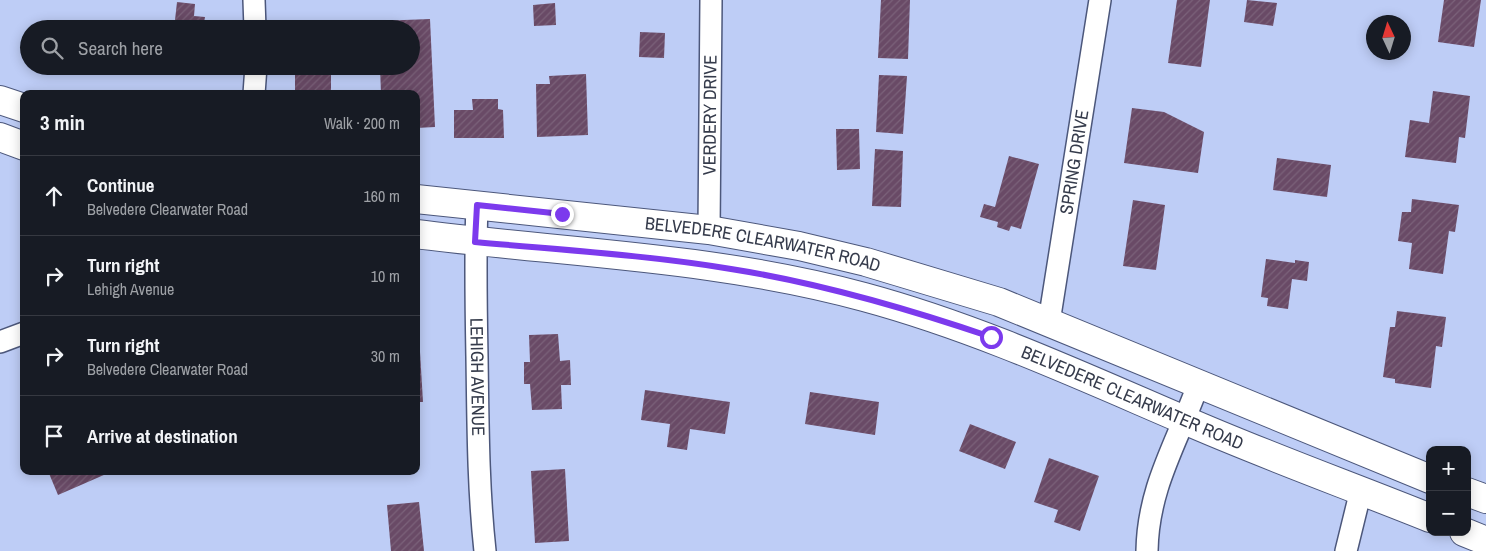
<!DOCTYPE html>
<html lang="en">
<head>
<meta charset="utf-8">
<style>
	:root { --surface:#171b24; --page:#242831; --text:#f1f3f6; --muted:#9ea1a6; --line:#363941 }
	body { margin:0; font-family:"Archivo Narrow",sans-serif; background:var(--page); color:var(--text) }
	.controls { position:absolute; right:15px; bottom:15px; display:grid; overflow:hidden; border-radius:10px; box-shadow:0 2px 12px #0003 }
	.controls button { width:45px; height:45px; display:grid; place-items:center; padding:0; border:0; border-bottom:1px solid var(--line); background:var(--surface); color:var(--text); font:25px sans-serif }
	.compass { position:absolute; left:1366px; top:15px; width:45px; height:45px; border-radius:50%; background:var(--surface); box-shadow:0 2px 12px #0003; rotate:356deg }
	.stop { position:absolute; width:15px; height:15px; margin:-11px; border:4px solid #7c3aed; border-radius:50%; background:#fff }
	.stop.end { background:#7c3aed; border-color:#fff; box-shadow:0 1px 5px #0008 }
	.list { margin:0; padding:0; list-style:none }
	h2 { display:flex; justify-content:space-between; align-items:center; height:65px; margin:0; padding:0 20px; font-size:21px }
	h2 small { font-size:16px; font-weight:400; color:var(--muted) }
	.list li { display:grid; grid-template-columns:32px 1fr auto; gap:15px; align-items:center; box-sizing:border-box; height:80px; padding:0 20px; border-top:1px solid var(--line) }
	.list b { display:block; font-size:19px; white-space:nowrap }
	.list p { margin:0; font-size:16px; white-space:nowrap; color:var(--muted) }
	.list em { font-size:16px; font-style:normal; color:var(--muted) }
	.icon { flex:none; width:28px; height:28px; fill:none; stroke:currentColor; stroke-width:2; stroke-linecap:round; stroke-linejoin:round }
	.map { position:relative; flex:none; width:1486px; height:551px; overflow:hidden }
	.search { position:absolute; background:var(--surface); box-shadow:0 2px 12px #0003; left:20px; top:20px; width:400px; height:55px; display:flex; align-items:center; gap:12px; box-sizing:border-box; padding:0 18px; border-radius:28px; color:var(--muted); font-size:19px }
	.panel { position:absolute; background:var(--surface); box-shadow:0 2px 12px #0003; left:20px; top:90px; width:400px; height:385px; border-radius:10px }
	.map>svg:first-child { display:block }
</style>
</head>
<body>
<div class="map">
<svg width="1486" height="551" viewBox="0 0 1486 551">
	<defs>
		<pattern id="building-hatch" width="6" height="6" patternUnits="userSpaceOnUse" patternTransform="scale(1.25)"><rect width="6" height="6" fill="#694a66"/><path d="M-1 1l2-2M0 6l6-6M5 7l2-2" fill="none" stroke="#7b627a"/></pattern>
	</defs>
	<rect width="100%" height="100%" fill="#becdf6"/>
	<path fill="url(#building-hatch)" d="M881 0H910L908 59 878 58Z
		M1177 0H1210L1201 67 1168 63Z
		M1247 0 1277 3 1273 26 1244 22Z
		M1444 0H1481L1474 47 1438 42Z
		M177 2 195 4 194 16 205 17 203 29H174Z
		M555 3 556 25 534 26 533 5Z
		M430 19 435 127 416 128V94H381L380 66H411V29H378V21Z
		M640 32 665 33 664 58 639 57Z
		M172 66H189L188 73 172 71Z
		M295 66H331V94H295Z
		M586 74 588 135 537 137 536 84H550L549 76Z
		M879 75 907 76 903 134 876 132Z
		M1433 91 1470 96 1465 138 1459 137 1456 163 1405 157 1410 120 1429 123Z
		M472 99H498V109L503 110 504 138H454V110H473Z
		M1132 108 1164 112 1204 132 1198 173 1124 163Z
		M836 129H859L860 169 837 170Z
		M875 149 903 151 901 207 872 206Z
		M1009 156 1039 164 1021 229 1011 226 1009 231 997 227 998 222 980 217 984 204 995 207Z
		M1277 158 1331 165 1327 197 1273 190Z
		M1412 199 1459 205 1455 232 1449 231 1443 274 1409 269 1412 243 1398 241 1402 212H1411Z
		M1133 200 1165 205 1156 270 1123 266Z
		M1266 259 1295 263V260L1309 262 1307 281 1292 279 1288 309 1267 306 1268 298 1261 297Z
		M1397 311 1446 317 1442 347 1436 346 1431 388 1395 383V379L1383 377 1390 327H1395Z
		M558 334 560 361 570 360 571 385H561L562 409 532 410 530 384H524V362H530L529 335Z
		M416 335H419L423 402H419L420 420 416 421Z
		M645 390 730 402 725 434 690 429 687 450 667 447 670 424 641 420Z
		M810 392 879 402 875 435 805 424Z
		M970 424 1016 442 1005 469 959 451Z
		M1049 458 1099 476 1080 531 1054 522 1058 510 1034 502Z
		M565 469 569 541 535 543 531 471Z
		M48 471H113L58 495Z
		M419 502 424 551H391L387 505Z"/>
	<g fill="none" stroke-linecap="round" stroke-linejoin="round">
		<g stroke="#4c577b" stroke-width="24">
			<g id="minor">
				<path d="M254 0 255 29"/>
				<path d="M254 94 256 66"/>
				<path id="s1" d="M477 205C475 256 476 306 477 357 478 422 478 487 485 551"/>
				<path id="s2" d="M709 230 711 0"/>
				<path id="s3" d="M1049 322 1100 0"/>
				<path d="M0 342 24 333"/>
				<path d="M1147 551C1148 487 1177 443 1198 385"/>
				<path d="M1346 551 1361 490"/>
			</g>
		</g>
		<g stroke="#4c577b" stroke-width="30">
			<g id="major">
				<path d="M0 100 24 108"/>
				<path d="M0 137 24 146"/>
				<path id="s4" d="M416 199 709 230 799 246 866 262 999 302 1430 479"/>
				<path id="s5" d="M416 234C566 253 718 257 864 297 975 327 1077 374 1182 419 1264 455 1348 485 1430 518"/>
				<path d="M1467 492 1486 499"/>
				<path d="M1464 532 1486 541"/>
			</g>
		</g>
		<use href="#minor" stroke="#fff" stroke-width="21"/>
		<use href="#major" stroke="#fff" stroke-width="28"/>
	</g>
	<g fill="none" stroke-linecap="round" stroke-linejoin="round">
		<path stroke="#7c3aed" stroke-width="6" d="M562 214 477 205 475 242C561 250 647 255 731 269 820 283 906 308 991 337"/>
	</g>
	<g text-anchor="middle" stroke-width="5" stroke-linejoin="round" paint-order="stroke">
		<g font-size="18" fill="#353b4b" stroke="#becdf6">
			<text dy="6" stroke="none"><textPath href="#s2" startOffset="115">VERDERY DRIVE</textPath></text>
			<text dy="6" stroke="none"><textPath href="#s3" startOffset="162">SPRING DRIVE</textPath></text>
			<text dy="6" stroke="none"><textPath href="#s4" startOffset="350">BELVEDERE CLEARWATER ROAD</textPath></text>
			<text dy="6" stroke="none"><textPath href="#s1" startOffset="172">LEHIGH AVENUE</textPath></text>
			<text dy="6" stroke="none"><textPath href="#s5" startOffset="740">BELVEDERE CLEARWATER ROAD</textPath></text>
		</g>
	</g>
</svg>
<div class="controls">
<button>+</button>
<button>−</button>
</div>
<svg class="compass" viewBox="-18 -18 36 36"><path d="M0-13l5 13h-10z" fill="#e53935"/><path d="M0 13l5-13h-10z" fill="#9ea1a6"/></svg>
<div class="stop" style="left:991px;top:337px"></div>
<div class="stop end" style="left:562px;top:214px"></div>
<div class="search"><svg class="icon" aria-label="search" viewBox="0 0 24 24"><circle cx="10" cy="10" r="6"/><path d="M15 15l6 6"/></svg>Search here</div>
<section class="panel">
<h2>3 min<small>Walk · 200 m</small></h2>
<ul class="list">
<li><svg class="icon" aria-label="ahead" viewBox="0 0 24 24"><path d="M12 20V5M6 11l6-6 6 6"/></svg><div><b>Continue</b><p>Belvedere Clearwater Road</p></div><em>160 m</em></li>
<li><svg class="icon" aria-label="right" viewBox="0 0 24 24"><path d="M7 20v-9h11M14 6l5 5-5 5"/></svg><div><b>Turn right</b><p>Lehigh Avenue</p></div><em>10 m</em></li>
<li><svg class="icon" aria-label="right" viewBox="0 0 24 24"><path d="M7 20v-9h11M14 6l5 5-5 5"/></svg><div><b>Turn right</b><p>Belvedere Clearwater Road</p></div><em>30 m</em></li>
<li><svg class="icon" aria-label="arrive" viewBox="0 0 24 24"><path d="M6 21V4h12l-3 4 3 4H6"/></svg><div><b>Arrive at destination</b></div></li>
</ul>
</section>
</div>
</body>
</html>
